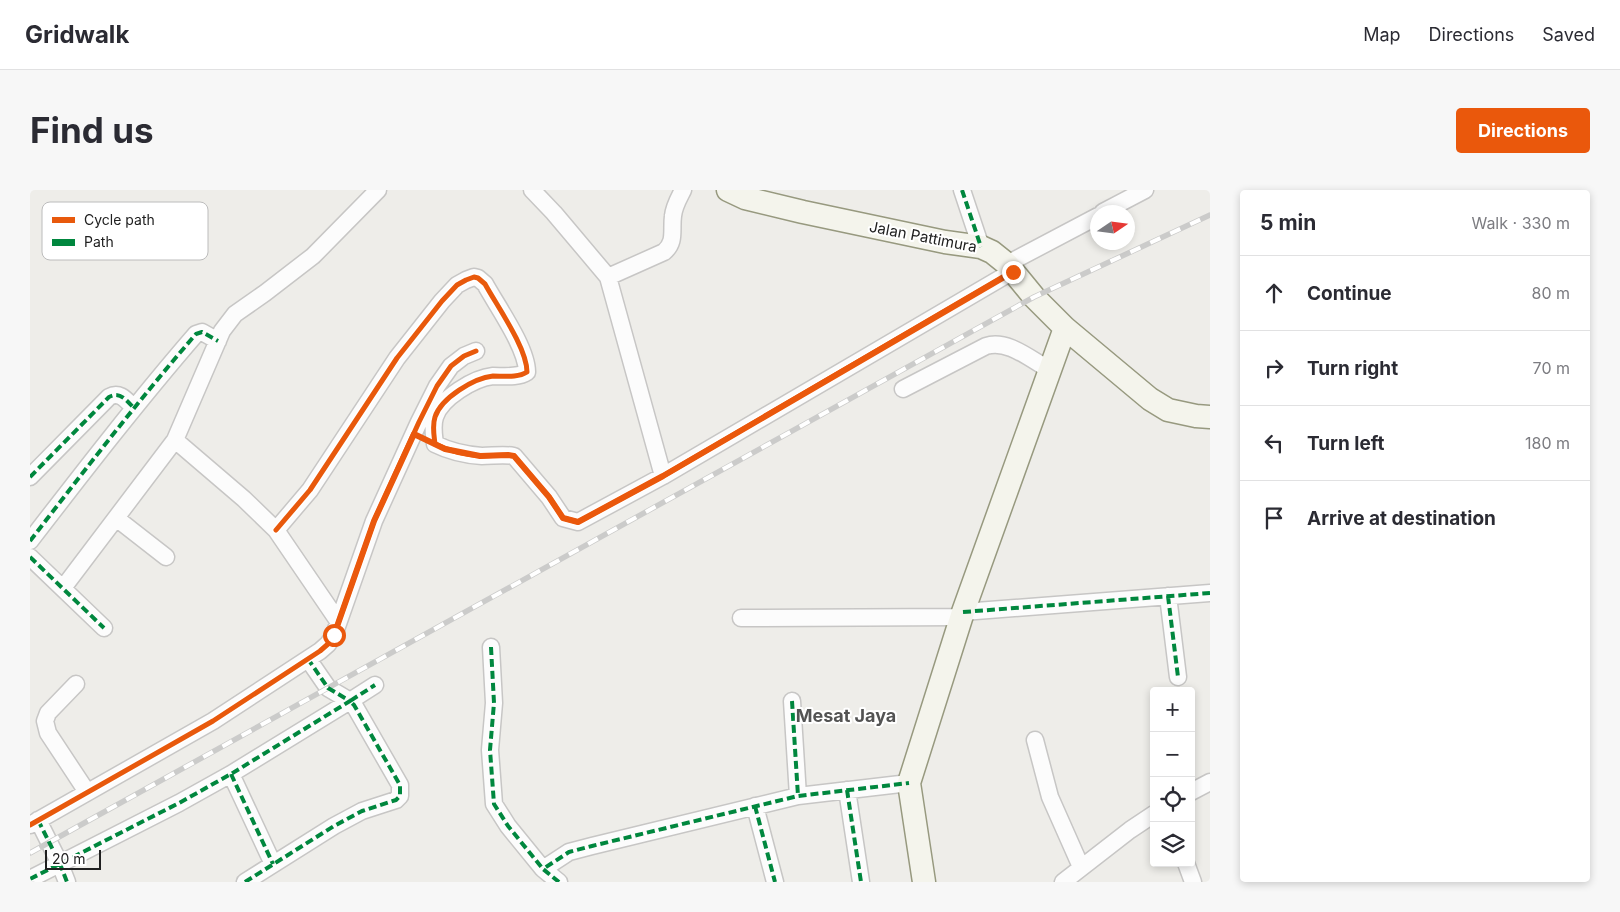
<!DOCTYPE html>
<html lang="en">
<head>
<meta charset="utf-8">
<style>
	:root { --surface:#fff; --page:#f7f7f7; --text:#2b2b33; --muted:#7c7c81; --line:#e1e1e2; --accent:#ea580c }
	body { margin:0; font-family:Inter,sans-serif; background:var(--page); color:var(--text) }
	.controls { position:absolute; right:15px; bottom:15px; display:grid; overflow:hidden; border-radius:5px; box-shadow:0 2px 8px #0003 }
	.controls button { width:45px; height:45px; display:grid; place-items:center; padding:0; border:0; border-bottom:1px solid var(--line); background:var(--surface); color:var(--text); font:25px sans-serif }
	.compass { position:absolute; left:1060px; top:15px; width:45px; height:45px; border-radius:50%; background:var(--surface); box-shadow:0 2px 8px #0003; rotate:77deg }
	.scale { position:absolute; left:15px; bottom:12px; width:56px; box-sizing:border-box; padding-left:5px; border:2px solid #202020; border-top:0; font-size:14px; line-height:18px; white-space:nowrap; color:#202020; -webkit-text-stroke:4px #fff; paint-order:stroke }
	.stop { position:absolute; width:15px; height:15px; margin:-11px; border:4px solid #ea580c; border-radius:50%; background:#fff }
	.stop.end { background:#ea580c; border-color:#fff; box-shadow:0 1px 5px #0008 }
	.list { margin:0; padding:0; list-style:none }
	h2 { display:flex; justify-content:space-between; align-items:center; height:65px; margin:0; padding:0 20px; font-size:21px }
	h2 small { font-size:16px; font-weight:400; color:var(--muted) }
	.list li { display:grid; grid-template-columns:32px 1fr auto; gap:15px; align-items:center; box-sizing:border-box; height:75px; padding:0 20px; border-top:1px solid var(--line) }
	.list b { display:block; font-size:19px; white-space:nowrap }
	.list em { font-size:16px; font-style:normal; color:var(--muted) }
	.icon { flex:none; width:28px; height:28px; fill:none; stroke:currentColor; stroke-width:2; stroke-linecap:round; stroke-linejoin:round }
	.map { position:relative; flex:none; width:1180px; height:692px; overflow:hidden; border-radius:5px }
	header { display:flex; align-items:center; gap:30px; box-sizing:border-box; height:70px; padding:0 25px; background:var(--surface); border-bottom:1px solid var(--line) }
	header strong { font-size:24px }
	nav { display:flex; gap:28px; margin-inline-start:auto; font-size:18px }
	.intro { display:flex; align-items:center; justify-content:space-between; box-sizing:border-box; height:120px; padding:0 30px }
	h1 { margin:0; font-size:35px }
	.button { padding:12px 22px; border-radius:5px; background:var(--accent); color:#fff; font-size:18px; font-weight:700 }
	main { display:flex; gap:30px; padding:0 30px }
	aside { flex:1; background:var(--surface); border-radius:5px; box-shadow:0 2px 8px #0003 }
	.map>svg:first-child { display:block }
</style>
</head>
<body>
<header>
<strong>Gridwalk</strong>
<nav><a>Map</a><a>Directions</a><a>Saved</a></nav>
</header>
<div class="intro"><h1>Find us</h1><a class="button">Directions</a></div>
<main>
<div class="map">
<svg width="1180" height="692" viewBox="0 0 1180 692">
	<rect width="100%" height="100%" fill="#eeede9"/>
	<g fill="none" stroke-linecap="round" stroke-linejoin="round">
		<g stroke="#c7c6c5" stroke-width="19">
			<path id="street" d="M502 0 524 23 578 87 633 286
				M932 0 951 57
				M1073 22 1115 0
				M977 74 1068 26
				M578 87 634 62C646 52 641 40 643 26 644 16 649 8 653 0
				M873 199 956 156C978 149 1001 170 1020 180
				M145 250 214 309 246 340 308 431
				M0 287 79 207C90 201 96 210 104 218
				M86 328 136 367
				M246 340 280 300 367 168 412 111 427 95 436 90 444 87 448 88 455 94C467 116 497 158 497 182 488 188 474 186 463 186 444 188 411 208 405 227 402 236 404 245 405 254 419 261 437 265 452 266 463 266 473 264 484 266L519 307 533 328 548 332 633 286 983 81
				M0 351C54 281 108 211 166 144L172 142 188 151
				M0 367 74 438
				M33 398 145 250 192 141 205 124 235 103 283 66 348 0
				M1138 406 1148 487
				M933 422 1180 403
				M711 428 931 427
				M461 457 464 513 460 560 464 614 478 636 513 679
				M46 494 18 523 15 531 18 543 57 602
				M762 511 768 606
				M1005 550 1020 607 1051 677
				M201 584 243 674
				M817 600 831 692
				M1161 602 1180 592
				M725 616 745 692
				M8 630 30 674 37 692
				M0 635 183 531 290 461 298 454 304 445 344 331 389 232 407 196 421 176 434 166 446 161
				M1156 673 1163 692
				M0 689 149 613 201 584 320 511 298 498 278 469
				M215 692 304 636 332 621 366 610 370 606V595L324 515 320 511 345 495
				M529 692 513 679 539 662 562 656 768 606 879 593
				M1033 692 1100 640 1124 624"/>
		</g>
		<g stroke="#97997f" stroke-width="25">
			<path id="secondary" d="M698 0 715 8 773 22 915 52 951 57 962 62 977 74 1004 107 1035 138 1120 209 1138 220 1166 226 1180 227
				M894 692 879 593 933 422 1035 138"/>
		</g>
		<use href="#street" stroke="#fcfcfc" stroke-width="16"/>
		<use href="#secondary" stroke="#f4f4ec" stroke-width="22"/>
		<g stroke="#cbcbca" stroke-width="5.5">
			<path id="rail" d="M0 663 1004 107 1180 25"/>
		</g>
		<use href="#rail" stroke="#fff" stroke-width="4" stroke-dasharray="11" stroke-linecap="butt"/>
		<path stroke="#00873e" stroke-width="4" stroke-dasharray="8 4" stroke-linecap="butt" d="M932 0 951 57
			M0 287 79 207C90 201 96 210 104 218
			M0 351C54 281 108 211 166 144L172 142 188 151
			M0 367 74 438
			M1138 406 1148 487
			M933 422 1180 403
			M461 457 464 513 460 560 464 614 478 636 513 679
			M762 511 768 606
			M201 584 243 674
			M817 600 831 692
			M725 616 745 692
			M8 630 30 674 37 692
			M0 689 149 613 201 584 320 511 298 498 278 469
			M215 692 304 636 332 621 366 610 370 606V595L324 515 320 511 345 495
			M529 692 513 679 539 662 562 656 768 606 879 593"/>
		<g stroke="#fff" stroke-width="8">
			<path id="cycleway" d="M246 340 280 300 367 168 412 111 427 95 436 90 444 87 448 88 455 94C467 116 497 158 497 182 488 188 474 186 463 186 444 188 411 208 405 227 402 236 404 245 405 254 419 261 437 265 452 266 463 266 473 264 484 266L519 307 533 328 548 332 633 286 983 81
				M0 635 183 531 290 461 298 454 304 445 344 331 389 232 407 196 421 176 434 166 446 161"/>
		</g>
		<use href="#cycleway" stroke="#e8590c" stroke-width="5"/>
	</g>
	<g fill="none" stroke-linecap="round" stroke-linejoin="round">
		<path stroke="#ea580c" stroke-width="6" d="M304 445 344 331 384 244 415 259 450 266 478 265 484 266 519 307 533 328 548 332 633 286 983 82"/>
	</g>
	<g text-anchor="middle" stroke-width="4" stroke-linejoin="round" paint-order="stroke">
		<g font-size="15" fill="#202020" stroke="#fff">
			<text transform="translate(893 47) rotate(11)" y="5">Jalan Pattimura</text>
		</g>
		<g font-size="18" font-weight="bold" fill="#535353" stroke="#fff">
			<text x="816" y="532">Mesat Jaya</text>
		</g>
	</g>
	<rect x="12" y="12" width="166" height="58" rx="8" fill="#fff" stroke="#bcbcbc" stroke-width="1"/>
	<rect x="22" y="27" width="23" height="6" fill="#e8590c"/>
	<rect x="22" y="49" width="23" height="7" fill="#00873e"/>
	<g font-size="14" fill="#202020">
		<text x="54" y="35">Cycle path</text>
		<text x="54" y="57">Path</text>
	</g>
</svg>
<div class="controls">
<button>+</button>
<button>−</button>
<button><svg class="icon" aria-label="locate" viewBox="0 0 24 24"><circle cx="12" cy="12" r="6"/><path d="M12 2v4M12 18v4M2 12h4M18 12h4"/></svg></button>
<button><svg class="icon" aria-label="layers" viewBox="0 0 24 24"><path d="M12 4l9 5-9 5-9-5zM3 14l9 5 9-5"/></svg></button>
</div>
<svg class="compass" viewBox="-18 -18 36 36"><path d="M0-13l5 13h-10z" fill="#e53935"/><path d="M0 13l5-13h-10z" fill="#7c7c81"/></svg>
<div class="scale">20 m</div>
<div class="stop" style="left:304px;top:445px"></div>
<div class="stop end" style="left:983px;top:82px"></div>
</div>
<aside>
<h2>5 min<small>Walk · 330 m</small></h2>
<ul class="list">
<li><svg class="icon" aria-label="ahead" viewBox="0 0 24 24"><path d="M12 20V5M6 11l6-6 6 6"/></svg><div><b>Continue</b></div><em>80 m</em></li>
<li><svg class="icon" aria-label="right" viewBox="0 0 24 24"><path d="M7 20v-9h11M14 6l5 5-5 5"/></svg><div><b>Turn right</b></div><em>70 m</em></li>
<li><svg class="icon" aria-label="left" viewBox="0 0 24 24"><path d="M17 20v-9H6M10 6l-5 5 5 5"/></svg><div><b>Turn left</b></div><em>180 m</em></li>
<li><svg class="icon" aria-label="arrive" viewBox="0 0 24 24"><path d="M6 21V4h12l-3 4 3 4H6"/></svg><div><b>Arrive at destination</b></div></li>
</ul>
</aside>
</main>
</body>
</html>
